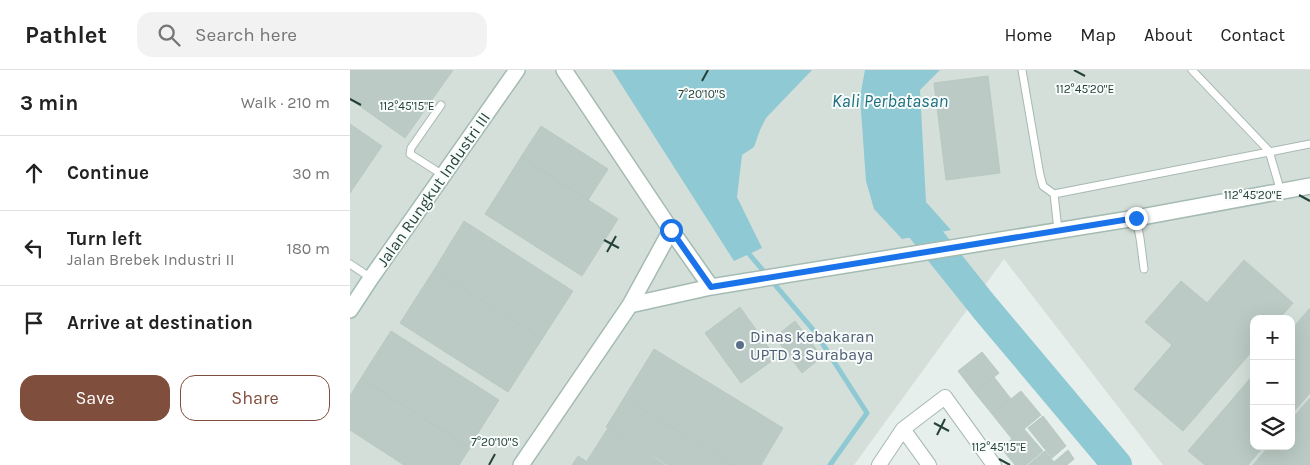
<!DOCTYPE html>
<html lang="en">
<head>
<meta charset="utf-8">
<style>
	:root { --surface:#fff; --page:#f2f2f2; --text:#222; --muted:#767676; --line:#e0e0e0; --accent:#804e3d }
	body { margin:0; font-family:Karla,sans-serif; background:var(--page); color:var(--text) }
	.controls { position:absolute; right:15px; bottom:15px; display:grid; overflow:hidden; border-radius:10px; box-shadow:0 5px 20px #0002 }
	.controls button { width:45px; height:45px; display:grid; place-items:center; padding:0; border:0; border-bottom:1px solid var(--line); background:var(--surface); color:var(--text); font:25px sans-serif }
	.stop { position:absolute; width:15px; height:15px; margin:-11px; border:4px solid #1a73e8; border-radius:50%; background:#fff }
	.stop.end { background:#1a73e8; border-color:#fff; box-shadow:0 1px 5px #0008 }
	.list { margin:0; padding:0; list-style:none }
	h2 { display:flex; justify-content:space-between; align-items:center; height:65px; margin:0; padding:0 20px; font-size:21px }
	h2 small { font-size:16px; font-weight:400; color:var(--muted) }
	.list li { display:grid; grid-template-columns:32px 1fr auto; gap:15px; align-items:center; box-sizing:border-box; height:75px; padding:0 20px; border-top:1px solid var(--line) }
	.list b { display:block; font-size:19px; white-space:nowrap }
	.list p { margin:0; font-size:16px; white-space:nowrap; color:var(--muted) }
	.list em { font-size:16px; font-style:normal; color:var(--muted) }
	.actions { display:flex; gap:10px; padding:15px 20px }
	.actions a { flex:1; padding:11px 0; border:1px solid var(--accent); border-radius:15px; text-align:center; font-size:18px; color:var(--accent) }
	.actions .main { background:var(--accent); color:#fff }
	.icon { flex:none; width:28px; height:28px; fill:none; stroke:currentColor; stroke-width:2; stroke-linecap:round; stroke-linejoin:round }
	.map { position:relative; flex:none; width:960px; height:395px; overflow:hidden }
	header { display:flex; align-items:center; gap:30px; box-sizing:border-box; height:70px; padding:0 25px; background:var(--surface); border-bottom:1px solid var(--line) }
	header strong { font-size:24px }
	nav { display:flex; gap:28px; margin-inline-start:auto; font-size:18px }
	.search { width:350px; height:45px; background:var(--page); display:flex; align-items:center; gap:12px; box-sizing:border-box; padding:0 18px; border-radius:15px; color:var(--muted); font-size:19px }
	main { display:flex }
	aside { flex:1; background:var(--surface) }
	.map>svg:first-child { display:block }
</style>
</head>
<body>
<header>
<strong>Pathlet</strong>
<div class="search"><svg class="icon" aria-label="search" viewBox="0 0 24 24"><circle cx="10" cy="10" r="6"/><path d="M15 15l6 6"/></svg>Search here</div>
<nav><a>Home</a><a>Map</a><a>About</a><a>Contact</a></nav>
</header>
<main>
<aside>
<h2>3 min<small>Walk · 210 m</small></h2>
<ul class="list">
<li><svg class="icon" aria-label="ahead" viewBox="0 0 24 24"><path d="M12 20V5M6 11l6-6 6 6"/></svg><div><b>Continue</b></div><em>30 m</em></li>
<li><svg class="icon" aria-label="left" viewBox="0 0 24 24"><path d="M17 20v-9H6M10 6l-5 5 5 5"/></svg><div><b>Turn left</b><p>Jalan Brebek Industri II</p></div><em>180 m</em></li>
<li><svg class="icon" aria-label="arrive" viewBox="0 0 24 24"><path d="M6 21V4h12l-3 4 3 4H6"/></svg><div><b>Arrive at destination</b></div></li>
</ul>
<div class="actions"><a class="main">Save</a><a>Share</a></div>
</aside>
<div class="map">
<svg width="960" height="395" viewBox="0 0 960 395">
	<rect width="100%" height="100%" fill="#e6efeb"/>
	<path fill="#d4dfda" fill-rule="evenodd" d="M0 0H960V395H813L654 189 504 395H0ZM904 249H941V376H904Z"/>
	<path fill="#8ec9d4" d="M262 0H462L416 48 410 60 404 77 392 85 387 127 412 178 384 191Z
		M515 0H590L570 20 576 132 601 160 552 169 524 139 516 111 510 27Z"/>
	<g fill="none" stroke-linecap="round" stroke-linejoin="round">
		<path stroke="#8ec9d4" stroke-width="5" d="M396 178 399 184 465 262 517 343 480 395"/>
		<path stroke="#8ec9d4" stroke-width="30" d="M551 133 635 238 767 395"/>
	</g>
	<path fill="#bbcac4" stroke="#b8c9c2" d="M0 0H103L55 68 0 29Z
		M638 6 650 103 596 110 584 13Z
		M0 54 32 76 0 123Z
		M191 56 258 99 238 130 171 87Z
		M171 87 268 149 232 206 135 144Z
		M114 151 223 221 192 269 84 200Z
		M894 190 943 233 929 249H904V279L833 361 784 319 822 275 795 252 831 211 857 233Z
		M84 200 192 269 158 322 50 253Z
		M390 237 426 288 391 313 355 263Z
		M960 238V323L941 345V260Z
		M445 251 472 287 452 303 425 267Z
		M41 261 149 330 119 377 11 308Z
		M304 279 433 358 411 395H383L274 328Z
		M632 282 649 303 625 323 608 301Z
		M904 304V376H914L898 395H855L838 381Z
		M644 307 661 329 642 344 625 323Z
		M11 308 120 378 109 395H54L0 360V326Z
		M671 321 691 345 662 369 642 344Z
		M274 328 383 395H318L256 357Z
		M960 328V395H903L919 376H941V350Z
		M693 346 716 376 702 388 678 358Z
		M258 358 315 395H244L237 391Z
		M674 359 693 381 676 395H665L651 378Z
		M718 380 724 389 717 395H678L695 381 704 392Z
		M228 386 242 395H222Z"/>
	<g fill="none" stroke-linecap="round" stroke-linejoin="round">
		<g stroke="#a8b8b2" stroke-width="9">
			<path id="lane" d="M672 0 690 105 693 116 704 124
				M842 0 919 81 931 122
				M91 35 61 78 60 84 93 105
				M786 148 790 168 794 199
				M708 160 704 124 960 74
				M0 194 21 208"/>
		</g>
		<g stroke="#a8b8b2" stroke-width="16">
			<path id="street" d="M553 359 579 395
				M529 395 553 359 595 327 644 395"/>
		</g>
		<g stroke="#a4bbb3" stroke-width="18">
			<path id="secondary" d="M214 0 321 160 361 217
				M280 235 361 217 786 148 960 116
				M0 240 21 208 167 0
				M171 395 280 235 321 160"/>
		</g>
		<use href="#lane" stroke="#fff" stroke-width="7"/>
		<use href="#street" stroke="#fff" stroke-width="14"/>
		<use href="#secondary" stroke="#fff" stroke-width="15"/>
	</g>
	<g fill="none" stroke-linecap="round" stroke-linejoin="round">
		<path stroke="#1a73e8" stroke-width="6" d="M321 160 361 217 786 148"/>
	</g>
	<path fill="none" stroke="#24423a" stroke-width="2" d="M724 0 735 6M352 11 358 0M0 29 11 35M949 125 960 131M254 170 269 178M257 182 266 166M584 353 599 361M587 365 595 349M649 389 660 395M139 395 145 384"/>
	<circle fill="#5c6f8a" stroke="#f7fbf9" stroke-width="2" cx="390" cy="275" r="5"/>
	<g text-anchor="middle" stroke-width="4" stroke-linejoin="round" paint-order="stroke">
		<g font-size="16" fill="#24423a" stroke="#f7fbf9">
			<text transform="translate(83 119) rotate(-55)" y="6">Jalan Rungkut Industri III</text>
		</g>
		<g font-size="16" fill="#4e5e75" stroke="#f7fbf9" text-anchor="start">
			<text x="400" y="272">Dinas Kebakaran<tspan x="400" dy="18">UPTD 3 Surabaya</tspan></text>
		</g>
		<g font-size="18" font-style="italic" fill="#1c6f80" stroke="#f7fbf9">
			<text x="540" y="37">Kali Perbatasan</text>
		</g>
	</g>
	<g font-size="12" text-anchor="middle" fill="#24423a" stroke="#f7fbf9" stroke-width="4" stroke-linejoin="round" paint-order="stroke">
		<text x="735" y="23">112°45'20"E</text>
		<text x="352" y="28">7°20'10"S</text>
		<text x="57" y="40">112°45'15"E</text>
		<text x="903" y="129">112°45'20"E</text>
		<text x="145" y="376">7°20'10"S</text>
		<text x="649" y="381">112°45'15"E</text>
	</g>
</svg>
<div class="controls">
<button>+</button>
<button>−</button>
<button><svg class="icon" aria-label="layers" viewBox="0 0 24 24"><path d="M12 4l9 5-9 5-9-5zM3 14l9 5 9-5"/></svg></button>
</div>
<div class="stop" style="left:321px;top:160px"></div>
<div class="stop end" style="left:786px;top:148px"></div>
</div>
</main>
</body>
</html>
